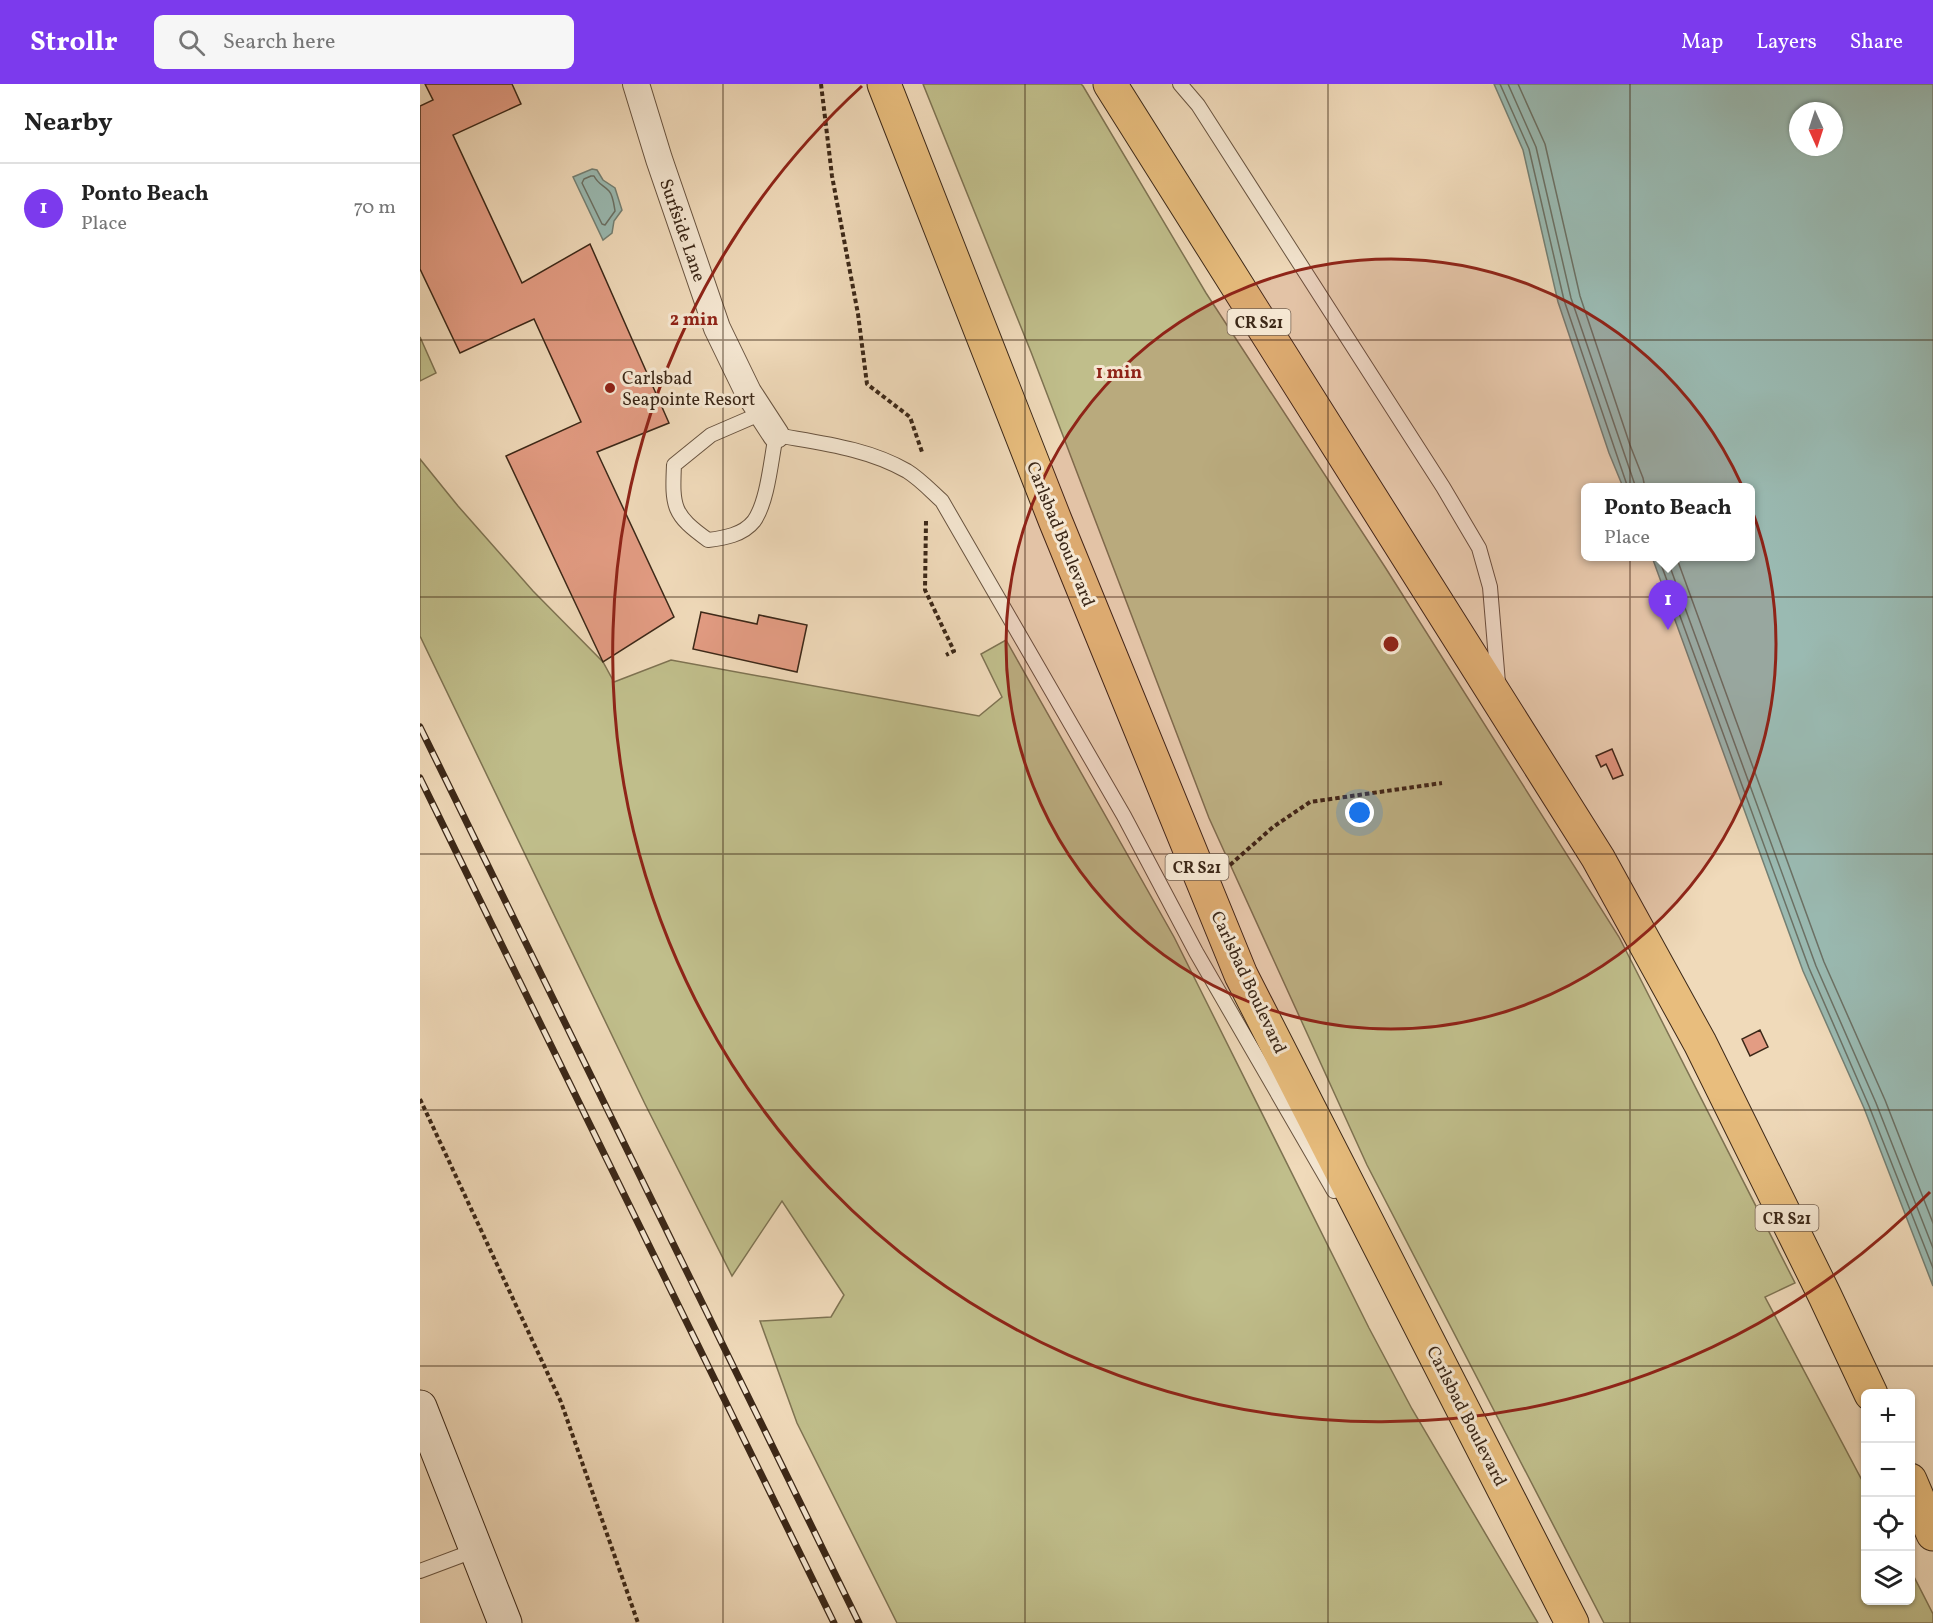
<!DOCTYPE html>
<html lang="en">
<head>
<meta charset="utf-8">
<style>
	:root { --surface:#fff; --page:#f6f6f6; --text:#222; --muted:#767676; --line:#e0e0e0; --accent:#7c3aed }
	body { margin:0; font-family:Vollkorn,serif; background:var(--page); color:var(--text) }
	.controls { position:absolute; right:18px; bottom:18px; display:grid; overflow:hidden; border-radius:9px; box-shadow:0 2px 4px #0004 }
	.controls button { width:54px; height:54px; display:grid; place-items:center; padding:0; border:0; border-bottom:2px solid var(--line); background:var(--surface); color:var(--text); font:30px sans-serif }
	.compass { position:absolute; left:1369px; top:18px; width:54px; height:54px; border-radius:50%; background:var(--surface); box-shadow:0 2px 4px #0004; rotate:177deg }
	.you { position:absolute; left:940px; top:729px; width:21px; height:21px; margin:-15px; border:4px solid #fff; border-radius:50%; background:#1a73e8; box-shadow:0 0 0 9px #1a73e833 }
	.badge { display:grid; place-items:center; width:39px; height:39px; border-radius:50%; background:var(--accent); color:#fff; font-size:20px; font-weight:700 }
	.pin { position:absolute; translate:-50% -50px; filter:drop-shadow(0 2px 3px #0008) }
	.pin::after { content:''; position:absolute; top:32px; width:21px; height:18px; background:inherit; clip-path:polygon(0 0,100% 0,50% 100%) }
	.popup { position:absolute; left:1161px; top:399px; width:174px; height:78px; box-sizing:border-box; display:grid; place-content:center; border-radius:9px; background:var(--surface); filter:drop-shadow(0 2px 4px #0005); font-size:20px; white-space:nowrap; color:var(--muted) }
	.popup b { font-size:22px; color:var(--text) }
	.popup::after { content:''; position:absolute; left:50%; top:100%; margin-left:-12px; border:12px solid transparent; border-top-color:var(--surface) }
	.list { margin:0; padding:0; list-style:none }
	h2 { display:flex; justify-content:space-between; align-items:center; height:78px; margin:0; padding:0 24px; font-size:26px }
	h2 small { font-size:20px; font-weight:400; color:var(--muted) }
	.list li { display:grid; grid-template-columns:39px 1fr auto; gap:18px; align-items:center; box-sizing:border-box; height:90px; padding:0 24px; border-top:2px solid var(--line) }
	.list b { display:block; font-size:22px; white-space:nowrap }
	.list p { margin:0; font-size:20px; white-space:nowrap; color:var(--muted) }
	.list em { font-size:20px; font-style:normal; color:var(--muted) }
	.icon { flex:none; width:33px; height:33px; fill:none; stroke:currentColor; stroke-width:2; stroke-linecap:round; stroke-linejoin:round }
	.map { position:relative; flex:none; width:1513px; height:1539px; overflow:hidden }
	header { display:flex; align-items:center; gap:36px; box-sizing:border-box; height:84px; padding:0 30px; background:var(--accent); color:#fff }
	header strong { font-size:28px }
	nav { display:flex; gap:33px; margin-inline-start:auto; font-size:21px }
	.search { width:420px; height:54px; background:var(--page); display:flex; align-items:center; gap:15px; box-sizing:border-box; padding:0 21px; border-radius:9px; color:var(--muted); font-size:22px }
	main { display:flex }
	aside { flex:1; background:var(--surface) }
	.map>svg:first-child { display:block }
</style>
</head>
<body>
<header>
<strong>Strollr</strong>
<div class="search"><svg class="icon" aria-label="search" viewBox="0 0 24 24"><circle cx="10" cy="10" r="6"/><path d="M15 15l6 6"/></svg>Search here</div>
<nav><a>Map</a><a>Layers</a><a>Share</a></nav>
</header>
<main>
<aside>
<h2>Nearby<small></small></h2>
<ul class="list">
<li><span class="badge">1</span><div><b>Ponto Beach</b><p>Place</p></div><em>70 m</em></li>
</ul>
</aside>
<div class="map">
<svg width="1513" height="1539" viewBox="0 0 1513 1539">
	<rect width="100%" height="100%" fill="#f0daba"/>
	<filter id="stains"><feTurbulence type="fractalNoise" baseFrequency=".00333" numOctaves="4"/><feColorMatrix values="0 0 0 0 .2 0 0 0 0 .09 0 0 0 0 .02 0 0 0 .5 -.17"/></filter>
	<radialGradient id="worn" r=".72"><stop offset=".6" stop-color="#630" stop-opacity="0"/><stop offset="1" stop-color="#630" stop-opacity=".3"/></radialGradient>
	<path fill="#c0be8b" stroke="#7e7352" stroke-width="1.5" d="M503 0H661L663 2 786 209 965 483 1199 853 1375 1199 1345 1213 1445 1402 1446 1516H1490L1491 1487 1513 1530V1539H1184L947 1081 789 734 611 268Z
		M0 253 16 289 0 297Z
		M0 375 38 422 113 507 183 578 194 598 251 576 559 632 582 613 561 570 586 556 754 853 949 1244 992 1325 1118 1539H477L377 1339 340 1237 411 1233 424 1211 362 1117 312 1192 225 1020 0 552Z"/>
	<path fill="#9abab2" stroke="#748074" stroke-width="1.5" fill-rule="evenodd" d="M1074 0H1513V1202L1444 1024 1383 887 1232 473 1330 472V404L1203 403 1189 369 1138 218 1103 66ZM1378 27H1414V63H1378Z
		M172 85 177 86 183 96 195 104 202 126 194 137 192 149 183 156 153 93Z"/>
	<g fill="none" stroke-linecap="round" stroke-linejoin="round">
		<path stroke="#6b7165" stroke-width="1.5" d="M1080 0 1109 65 1144 216 1208 404
			M1088 0 1116 63 1151 214 1216 404
			M1098 0 1125 60 1160 212 1210 361 1223 394 1225 404
			M171 92H174C178 100 183 101 189 107 193 111 194 121 195 127L185 141 182 140 162 99 164 95Z
			M1238 472 1389 884 1449 1022 1513 1184
			M1246 472 1396 882 1456 1019 1513 1164
			M1256 472 1404 878 1465 1016 1513 1139"/>
	</g>
	<path fill="#e39c83" stroke="#3c2818" stroke-width="1.5" d="M5 0H92L101 20 33 51 102 199 170 160 249 339 177 368 254 533 183 578 86 372 161 338 114 235 40 269 0 185V22L13 16Z
		M281 528 337 540 339 531 387 541 377 588 273 565Z
		M1192 665 1203 691 1193 695 1186 680 1181 683 1176 672Z
		M1340 946 1348 963 1330 972 1322 955Z"/>
	<g fill="none" stroke-linecap="round" stroke-linejoin="round">
		<g stroke="#695440" stroke-width="16">
			<path id="lane" d="M760 0 778 21 1023 403 1059 464 1070 503 1078 599
				M342 329 291 351 254 381C252 423 253 431 288 456 304 454 323 451 334 437 348 417 351 375 356 351 400 359 447 364 487 387 500 395 511 407 522 417L704 732 776 868 914 1107
				M0 1487 56 1466"/>
		</g>
		<g stroke="#695440" stroke-width="28">
			<path id="street" d="M216 0 239 75 297 244 328 308 356 351"/>
		</g>
		<g stroke="#3c2818" stroke-width="35">
			<path id="secondary" d="M0 1323 85 1539"/>
		</g>
		<g stroke="#3c2818" stroke-width="35">
			<path id="primary" d="M464 0 635 436 821 891 1152 1539
				M690 0 1178 774 1280 959 1405 1212 1451 1310
				M1490 1396 1513 1450"/>
		</g>
		<path stroke="#3c2818" stroke-width="4" stroke-dasharray="4.5 3" stroke-linecap="butt" d="M401 0 412 92 438 230 447 300 490 333 502 368
			M506 437 505 506 534 567 526 571
			M810 781 853 743 890 718 1022 699
			M0 1015 141 1318 218 1539"/>
		<use href="#lane" stroke="#f5e7d2" stroke-width="14"/>
		<use href="#street" stroke="#f5e7d2" stroke-width="26"/>
		<use href="#secondary" stroke="#f5e7d2" stroke-width="33"/>
		<use href="#primary" stroke="#e8bd7d" stroke-width="33"/>
		<g stroke="#3c2818" stroke-width="7">
			<path id="rail" d="M0 643 439 1539
				M0 694 414 1539"/>
		</g>
		<use href="#rail" stroke="#f5e7d2" stroke-width="4.5" stroke-dasharray="14" stroke-linecap="butt"/>
	</g>
	<path fill="none" stroke="#3c2818" stroke-width="1.5" stroke-opacity="0.55" d="M303 0V1539M605 0V1539M908 0V1539M1210 0V1539M0 256H1513M0 513H1513M0 770H1513M0 1026H1513M0 1282H1513"/>
	<circle cx="971" cy="560" r="385" fill="#8f2418" fill-opacity=".12"/>
	<g fill="none" stroke="#8f2418" stroke-width="3">
		<circle cx="971" cy="560" r="385"/>
		<path d="M1510 1108A769 769 0 1 1 442 2"/>
	</g>
	<circle fill="#8f2418" stroke="#f5e7d2" stroke-width="2" cx="190" cy="304" r="6"/>
	<g text-anchor="middle" stroke-width="6" stroke-linejoin="round" paint-order="stroke">
		<g fill="#f5e7d2" stroke="#746150" stroke-width="1.5">
			<rect x="807.5" y="225" width="63" height="26" rx="4.5"/>
			<rect x="745.5" y="770" width="63" height="26" rx="4.5"/>
			<rect x="1335.5" y="1121" width="63" height="26" rx="4.5"/>
		</g>
		<g font-size="16" font-weight="bold" fill="#3c2818">
			<text x="839" y="244">CR S21</text>
			<text x="777" y="789">CR S21</text>
			<text x="1367" y="1140">CR S21</text>
		</g>
		<g font-size="18" fill="#3c2818" stroke="#f5e7d2">
			<text transform="translate(263 146) rotate(71)" y="6">Surfside Lane</text>
			<text transform="translate(641 450) rotate(68)" y="6">Carlsbad Boulevard</text>
			<text transform="translate(829 898) rotate(65)" y="6">Carlsbad Boulevard</text>
			<text transform="translate(1047 1332) rotate(63)" y="6">Carlsbad Boulevard</text>
		</g>
		<g font-size="18" fill="#3c2818" stroke="#f5e7d2" text-anchor="start">
			<text x="202" y="300">Carlsbad<tspan x="202" dy="21">Seapointe Resort</tspan></text>
		</g>
	</g>
	<circle cx="971" cy="560" r="9" fill="#8f2418" stroke="#f5e7d2" stroke-width="3"/>
	<g font-size="18" text-anchor="middle" font-weight="bold" fill="#8f2418" stroke="#f5e7d2" stroke-width="6" stroke-linejoin="round" paint-order="stroke">
		<text x="274" y="241">2 min</text>
		<text x="699" y="294">1 min</text>
	</g>
	<rect width="100%" height="100%" filter="url(#stains)"/>
	<rect width="100%" height="100%" fill="url(#worn)"/>
</svg>
<div class="controls">
<button>+</button>
<button>−</button>
<button><svg class="icon" aria-label="locate" viewBox="0 0 24 24"><circle cx="12" cy="12" r="6"/><path d="M12 2v4M12 18v4M2 12h4M18 12h4"/></svg></button>
<button><svg class="icon" aria-label="layers" viewBox="0 0 24 24"><path d="M12 4l9 5-9 5-9-5zM3 14l9 5 9-5"/></svg></button>
</div>
<svg class="compass" viewBox="-18 -18 36 36"><path d="M0-13l5 13h-10z" fill="#e53935"/><path d="M0 13l5-13h-10z" fill="#767676"/></svg>
<div class="you"></div>
<div class="pin badge" style="left:1248px;top:546px">1</div>
<div class="popup"><b>Ponto Beach</b>Place</div>
</div>
</main>
</body>
</html>
